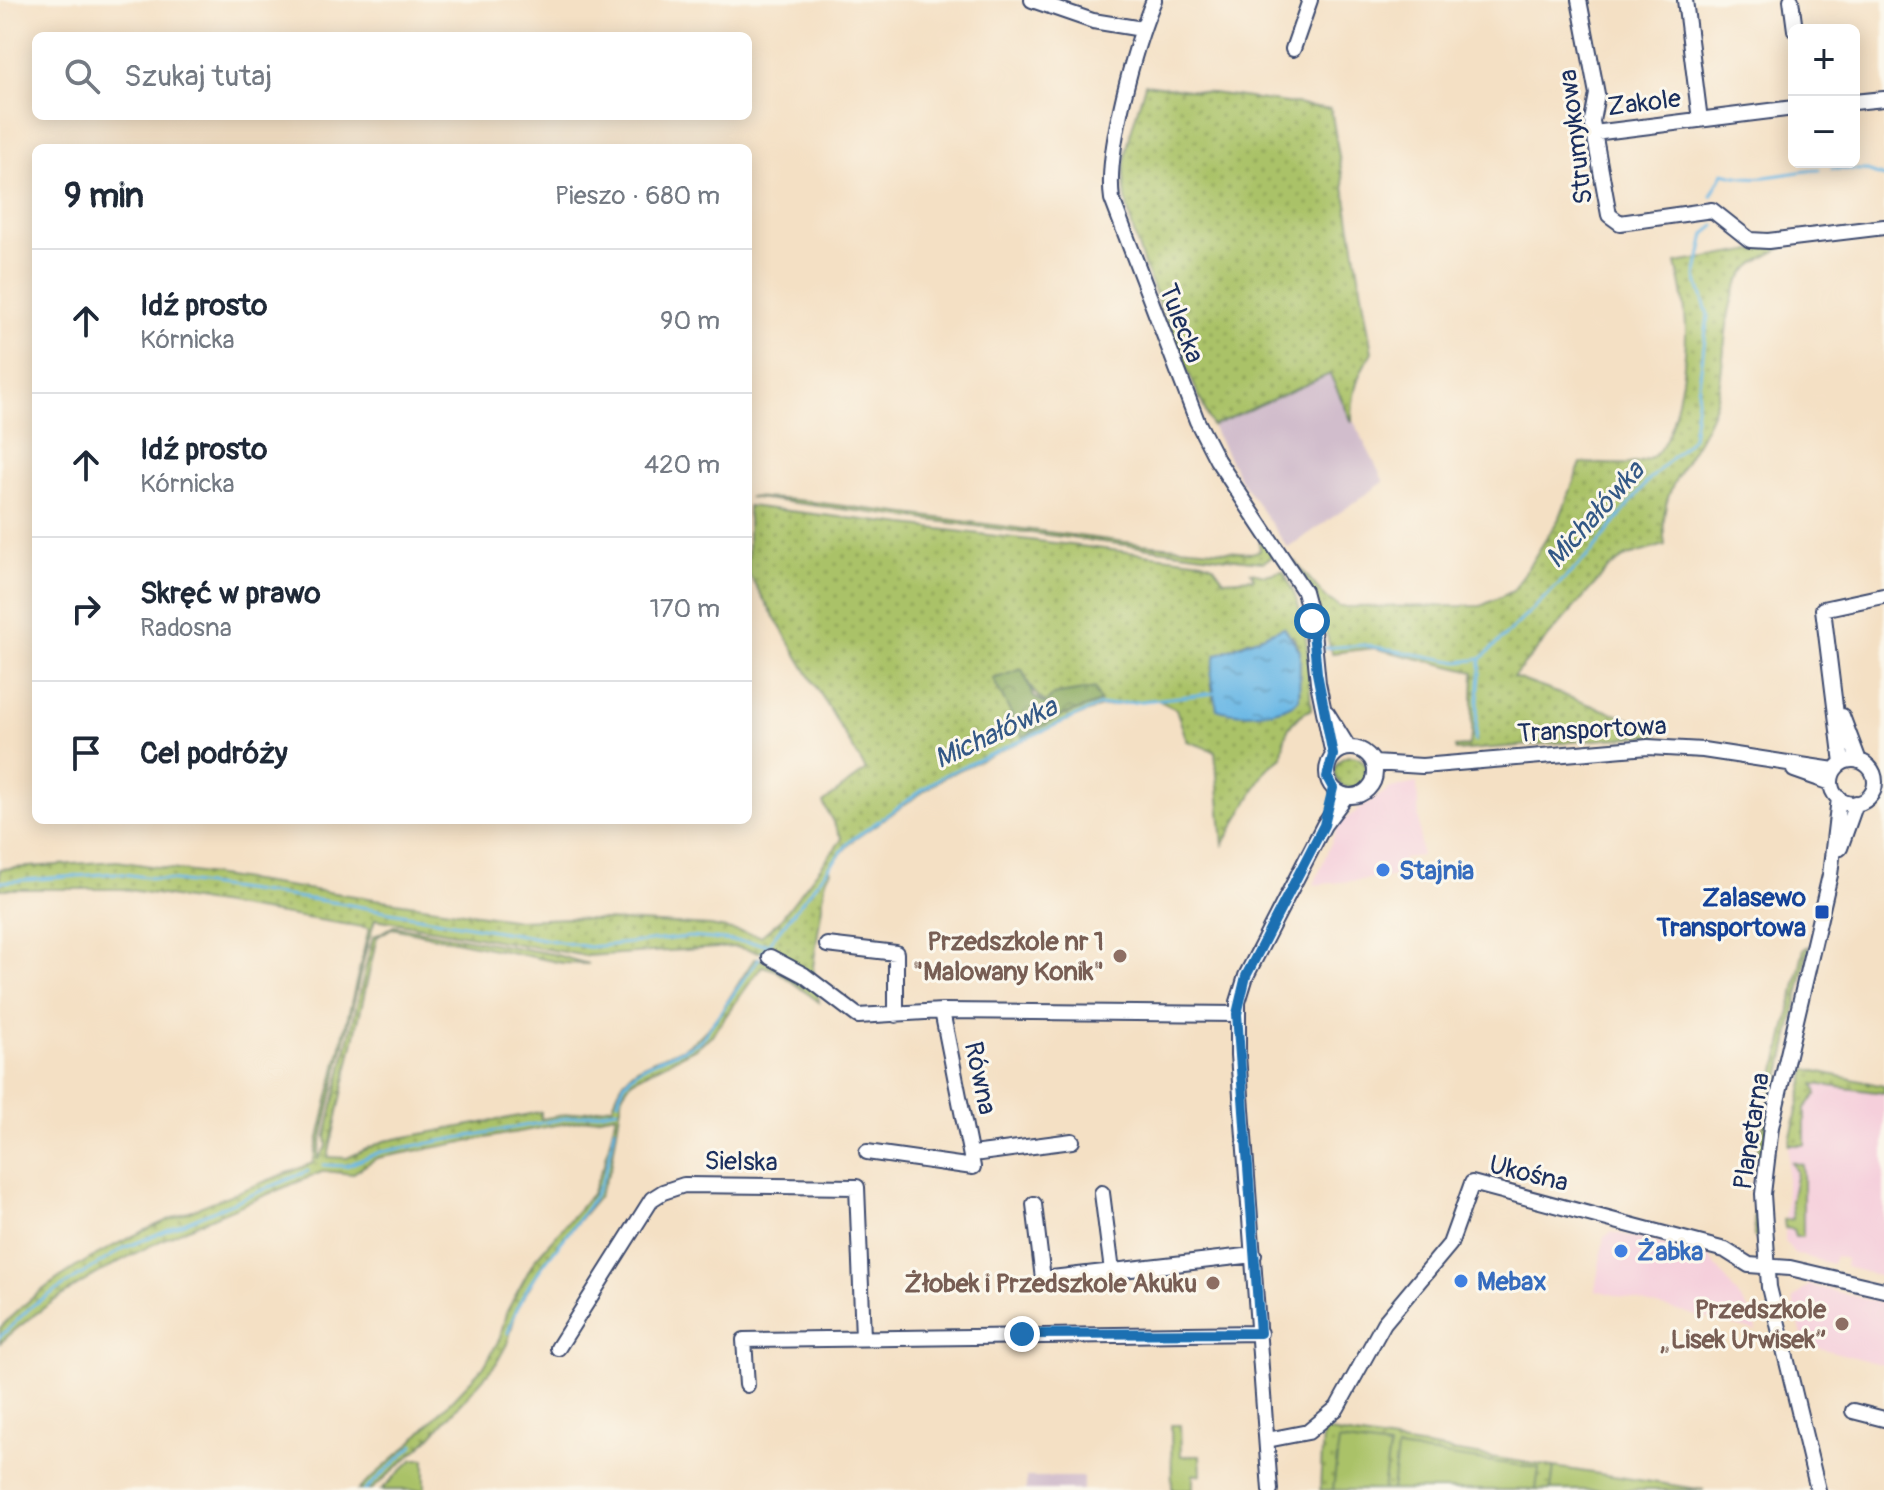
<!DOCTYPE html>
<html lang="pl">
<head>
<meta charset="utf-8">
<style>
	:root { --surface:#fff; --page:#f2f2f3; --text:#1f2937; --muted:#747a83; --line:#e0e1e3 }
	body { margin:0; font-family:Pangolin,sans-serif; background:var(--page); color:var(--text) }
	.controls { position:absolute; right:24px; top:24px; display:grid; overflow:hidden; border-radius:12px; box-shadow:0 4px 20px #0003 }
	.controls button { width:72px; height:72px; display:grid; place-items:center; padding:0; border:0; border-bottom:2px solid var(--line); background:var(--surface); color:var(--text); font:40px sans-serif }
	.stop { position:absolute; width:24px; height:24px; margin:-18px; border:6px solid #1f6fb2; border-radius:50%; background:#fff }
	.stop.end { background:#1f6fb2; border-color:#fff; box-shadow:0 2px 8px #0008 }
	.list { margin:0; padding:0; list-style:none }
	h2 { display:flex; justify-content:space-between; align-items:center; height:104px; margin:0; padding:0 32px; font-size:34px }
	h2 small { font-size:26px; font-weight:400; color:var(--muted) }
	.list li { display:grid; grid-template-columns:52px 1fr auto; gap:24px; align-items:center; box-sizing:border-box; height:144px; padding:0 32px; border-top:2px solid var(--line) }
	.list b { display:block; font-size:30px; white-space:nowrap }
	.list p { margin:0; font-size:26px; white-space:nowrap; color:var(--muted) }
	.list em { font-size:26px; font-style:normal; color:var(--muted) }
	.icon { flex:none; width:44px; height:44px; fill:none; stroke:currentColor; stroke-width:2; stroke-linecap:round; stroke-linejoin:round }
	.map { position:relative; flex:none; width:1884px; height:1490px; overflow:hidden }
	.search { position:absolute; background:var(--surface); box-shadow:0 4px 20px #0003; left:32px; top:32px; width:720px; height:88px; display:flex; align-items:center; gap:20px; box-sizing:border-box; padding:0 28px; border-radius:12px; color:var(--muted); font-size:30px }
	.panel { position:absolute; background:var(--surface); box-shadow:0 4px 20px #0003; left:32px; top:144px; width:720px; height:680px; border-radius:12px }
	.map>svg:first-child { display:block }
</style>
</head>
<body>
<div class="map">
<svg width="1884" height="1490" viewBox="0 0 1884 1490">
	<defs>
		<pattern id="grass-dots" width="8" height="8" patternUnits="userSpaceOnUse" patternTransform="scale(2)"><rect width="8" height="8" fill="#aac267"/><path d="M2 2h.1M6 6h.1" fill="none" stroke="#8a9e58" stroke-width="1.8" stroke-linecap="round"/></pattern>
		<pattern id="forest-crowns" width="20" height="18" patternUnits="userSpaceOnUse" patternTransform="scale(2)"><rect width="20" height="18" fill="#87a85c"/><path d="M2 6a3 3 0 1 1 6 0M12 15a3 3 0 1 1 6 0" fill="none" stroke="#6e894f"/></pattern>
		<pattern id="water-ripples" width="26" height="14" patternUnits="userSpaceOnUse" patternTransform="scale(2)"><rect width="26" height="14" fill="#6bb8e5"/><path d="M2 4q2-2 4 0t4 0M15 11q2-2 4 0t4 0" fill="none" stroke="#5796bd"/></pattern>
	</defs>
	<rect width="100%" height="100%" fill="#fbf7ec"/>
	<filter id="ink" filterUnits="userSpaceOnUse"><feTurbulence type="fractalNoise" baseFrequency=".0125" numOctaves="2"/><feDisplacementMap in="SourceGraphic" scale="16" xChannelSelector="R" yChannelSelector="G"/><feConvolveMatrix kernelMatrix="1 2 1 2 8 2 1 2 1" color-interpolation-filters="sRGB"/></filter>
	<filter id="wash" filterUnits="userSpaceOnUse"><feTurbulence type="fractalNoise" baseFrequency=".006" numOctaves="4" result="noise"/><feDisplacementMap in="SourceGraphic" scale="32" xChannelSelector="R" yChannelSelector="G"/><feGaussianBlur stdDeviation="1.8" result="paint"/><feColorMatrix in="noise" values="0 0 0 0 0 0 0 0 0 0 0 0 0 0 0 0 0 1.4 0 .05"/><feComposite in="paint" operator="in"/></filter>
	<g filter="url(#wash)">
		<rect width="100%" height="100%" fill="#f4e0c4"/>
		<path fill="#f5cfdb" d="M1417 783 1421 856 1403 858 1406 875 1314 885 1339 823 1391 788Z
			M1807 1069 1884 1086V1277L1845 1267 1846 1259 1835 1256 1832 1264 1795 1254 1785 1242 1788 1152Z
			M1612 1232 1709 1256 1753 1316 1756 1331 1595 1290 1604 1237Z
			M1809 1285 1884 1304V1365L1804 1344 1793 1299Z"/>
		<path fill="#d1bdcc" d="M1330 374 1384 482 1288 548 1240 479 1212 426Z
			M1026 1477H1083V1490H1026Z"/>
		<path fill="url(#grass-dots)" stroke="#627862" stroke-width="2" fill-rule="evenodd" d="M1145 84 1331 109 1372 352C1357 375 1352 394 1352 422L1330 374 1212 426C1186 364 1125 242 1124 179 1123 148 1137 114 1145 84Z
			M1790 244C1775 252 1755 260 1744 274 1721 304 1727 368 1715 405 1697 458 1655 484 1665 545L1625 557 1609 568 1513 677 1657 729 1658 735 1456 751 1455 747 1468 746 1472 736 1474 672 1374 648 1332 653 1316 600 1294 561 1325 597 1340 607 1481 606 1513 591 1560 517 1581 463C1601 463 1631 468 1649 459 1677 445 1686 360 1686 331 1686 310 1681 284 1676 263Z
			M748 497 797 500 1141 544 1251 553 1260 551 1259 542H1263L1273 556 1263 562 1251 561Z
			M748 506 1203 561 1213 565 1224 580 1254 578 1251 572 1265 575 1283 571C1310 618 1308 656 1311 709 1289 720 1284 732 1282 757L1266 770 1223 845 1215 751 1187 741 1176 709 1156 699 1100 707 1060 723 946 776 852 841 829 867 831 871 826 878 813 967 815 981 770 954 734 947 586 956 375 919 367 945 317 1160 327 1146 326 1136 373 937 394 926 553 954 588 964 562 963 392 928 377 937 328 1157 347 1158 384 1141 541 1112V1119L613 1106C629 1049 666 1068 701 1035 722 1015 738 982 755 958L785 967 816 986 819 1002 776 970 762 966 712 1035 696 1048 632 1080 623 1093 611 1167 598 1197 542 1265 516 1311 508 1342 496 1364 428 1440 371 1490H358L409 1445 485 1365 500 1338 506 1313 535 1259 592 1194 605 1162 616 1114 377 1158 352 1174 324 1171C212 1218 91 1261 0 1343V1328C78 1244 208 1205 313 1163L369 928 123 889H0V869L117 861 518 920 568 918 711 926 761 936 779 921 842 839 823 803 866 770 748 573ZM1293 636 1300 651 1299 699 1213 698 1211 675 1216 655 1250 640ZM1022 670C1042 716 1055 704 1100 702L1059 717 1023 737Z
			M1335 772a16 16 0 1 1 32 0a16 16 0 1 1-32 0Z
			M1809 946 1759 1173 1758 1240 1754 1236V1226L1758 1148 1804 949Z
			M1807 1069 1884 1086V1093L1814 1084 1817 1094 1805 1108V1145H1789Z
			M1323 1431 1554 1467 1551 1490H1320Z"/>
		<path fill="url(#forest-crowns)" stroke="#516c5d" stroke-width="2" d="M1022 669 1034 697 1045 704 1053 695 1095 688 1100 702 1059 717 1023 737 993 679Z"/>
		<path fill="#aac267" stroke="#627862" stroke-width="2" d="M1792 1162 1803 1165V1237H1795L1793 1229 1785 1228 1784 1220 1793 1219 1791 1201 1797 1172Z
			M1171 1425H1180L1181 1456H1200L1201 1474 1193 1475V1490H1172Z
			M1339 1441 1389 1448 1383 1490H1333Z
			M1397 1449 1539 1468 1536 1490H1392Z
			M413 1459H425V1490H381Z
			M1554 1467 1704 1490H1551Z"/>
		<path fill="url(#water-ripples)" stroke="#4374a2" stroke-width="2" d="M1284 627 1300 651 1299 699C1282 715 1238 717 1217 709L1211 675 1216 655Z"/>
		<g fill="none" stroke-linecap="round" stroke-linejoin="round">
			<path stroke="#6bb8e5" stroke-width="3" d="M1832 169 1864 170 1884 177
				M1711 196 1723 173C1766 184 1778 172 1819 170
				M1323 648 1364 645 1459 662 1481 659 1591 553 1647 482 1692 438 1708 315 1696 277 1705 234 1715 226
				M1475 741 1481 659
				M0 882 116 873 339 903 589 947 690 937 768 944
				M762 952 850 841 944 775 1098 706 1215 693
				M618 1101C625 1060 673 1060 701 1040L759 958
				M324 1165 346 1166 380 1152 617 1109
				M508 1333C525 1274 562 1248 593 1198 606 1177 611 1152 615 1128
				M0 1337 33 1305 124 1248 308 1171
				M365 1490 414 1445"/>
		</g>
	</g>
	<g filter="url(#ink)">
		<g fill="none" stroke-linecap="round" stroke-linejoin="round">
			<g stroke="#3c4a6d" stroke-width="18">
				<path id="minor" d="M1032 0 1093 21 1142 29
					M1154 0C1135 45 1105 152 1112 199L1197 421 1217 460 1304 591 1312 621 1318 683 1333 755
					M1579 0 1597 94 1592 121 1609 215 1620 223 1712 210 1750 240 1768 241 1884 227
					M1685 0 1700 120
					M1791 0 1795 30
					M1293 49 1310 0
					M1854 102 1884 99
					M1594 133 1794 108
					M1327 713 1348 747
					M1842 716 1859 761
					M1327 772a24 24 0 1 1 48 0a24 24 0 1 1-48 0Z
					M1831 782a22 22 0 1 1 44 0a22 22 0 1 1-44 0Z
					M1374 763 1422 766 1648 747 1703 750 1834 770
					M1842 763 1823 609 1883 596
					M1794 770 1831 783
					M1840 848 1856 803
					M827 945 896 953V1015
					M770 957 804 975 858 1016 942 1011 1237 1014
					M867 1152 973 1167 942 1011
					M973 1154 1072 1141
					M1102 1193 1112 1271
					M1034 1204 1043 1279 1254 1255
					M558 1348 652 1199 663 1192 684 1185 857 1187 863 1337
					M747 1385 744 1340 1260 1333
					M1853 1411 1884 1419
					M1267 1440 1308 1432 1337 1408 1384 1323 1450 1244 1472 1183 1725 1250 1749 1265 1790 1268 1884 1290
					M1270 1490 1238 1055V1002L1246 976 1324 825 1346 796
					M1818 1490 1769 1287 1763 1194 1771 1127 1830 875 1839 798"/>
			</g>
			<use href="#minor" stroke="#fff" stroke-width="14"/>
		</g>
	</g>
	<g fill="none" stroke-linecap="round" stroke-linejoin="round" filter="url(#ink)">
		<path stroke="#1f6fb2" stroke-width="10" d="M1022 1334 1260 1333 1237 1014 1246 976 1324 825 1333 788 1327 777 1333 755 1317 673 1312 621"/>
	</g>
	<g fill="#3f7fe0" stroke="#fbf7ec" stroke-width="3">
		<circle cx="1383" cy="870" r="8"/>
		<circle cx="1621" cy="1251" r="8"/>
		<circle cx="1461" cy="1281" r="8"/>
	</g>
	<rect fill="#1a4fb4" stroke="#fbf7ec" stroke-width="3" x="1814" y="904" width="16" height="16" rx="4"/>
	<g fill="#8d6e63" stroke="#fbf7ec" stroke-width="3">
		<circle cx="1120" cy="956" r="8"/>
		<circle cx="1213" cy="1283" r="8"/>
		<circle cx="1842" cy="1324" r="8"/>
	</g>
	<g text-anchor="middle" stroke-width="6" stroke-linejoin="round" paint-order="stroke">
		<g font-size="26" fill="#1b2f5e" stroke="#fbf7ec">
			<text transform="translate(1644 102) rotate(-7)" y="9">Zakole</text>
			<text transform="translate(1575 137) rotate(-97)" y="9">Strumykowa</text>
			<text transform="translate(1182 323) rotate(69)" y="9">Tulecka</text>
			<text transform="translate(1592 729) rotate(-3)" y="9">Transportowa</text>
			<text transform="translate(981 1078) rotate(78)" y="9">Równa</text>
			<text transform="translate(1751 1131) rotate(-81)" y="9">Planetarna</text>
			<text transform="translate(741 1161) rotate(1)" y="9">Sielska</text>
			<text transform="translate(1529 1173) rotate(14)" y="9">Ukośna</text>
		</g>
		<g font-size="26" font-weight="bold" fill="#366cbe" stroke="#fbf7ec" text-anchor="start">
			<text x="1399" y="879">Stajnia</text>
			<text x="1637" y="1260">Żabka</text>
			<text x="1477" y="1290">Mebax</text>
		</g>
		<g font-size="26" font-weight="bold" fill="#164399" stroke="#fbf7ec" text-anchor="end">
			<text x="1806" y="906">Zalasewo<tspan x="1806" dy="30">Transportowa</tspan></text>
		</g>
		<g font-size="26" font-weight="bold" fill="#785e54" stroke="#fbf7ec" text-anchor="end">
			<text x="1104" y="950">Przedszkole nr 1<tspan x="1104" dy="30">"Malowany Konik"</tspan></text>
			<text x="1197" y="1292">Żłobek i Przedszkole Akuku</text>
			<text x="1826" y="1318">Przedszkole<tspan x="1826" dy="30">„Lisek Urwisek”</tspan></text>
		</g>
		<g font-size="28" font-style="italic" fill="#335886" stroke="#fbf7ec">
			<text transform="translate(1594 514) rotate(-48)" y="10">Michałówka</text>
			<text transform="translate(995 732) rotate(-25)" y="10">Michałówka</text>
		</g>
	</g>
</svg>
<div class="controls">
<button>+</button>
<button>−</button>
</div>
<div class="stop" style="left:1312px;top:621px"></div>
<div class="stop end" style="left:1022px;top:1334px"></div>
<div class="search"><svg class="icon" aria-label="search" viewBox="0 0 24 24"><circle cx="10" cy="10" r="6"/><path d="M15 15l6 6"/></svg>Szukaj tutaj</div>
<section class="panel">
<h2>9 min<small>Pieszo · 680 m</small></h2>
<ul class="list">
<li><svg class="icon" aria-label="ahead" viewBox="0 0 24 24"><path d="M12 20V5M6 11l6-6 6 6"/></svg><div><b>Idź prosto</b><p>Kórnicka</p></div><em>90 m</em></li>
<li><svg class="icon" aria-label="ahead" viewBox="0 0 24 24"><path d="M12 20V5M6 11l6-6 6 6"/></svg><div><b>Idź prosto</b><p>Kórnicka</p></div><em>420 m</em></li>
<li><svg class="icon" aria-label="right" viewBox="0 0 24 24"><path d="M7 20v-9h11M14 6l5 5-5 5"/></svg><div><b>Skręć w prawo</b><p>Radosna</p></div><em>170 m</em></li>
<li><svg class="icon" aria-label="arrive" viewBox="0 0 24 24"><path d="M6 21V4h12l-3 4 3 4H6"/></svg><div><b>Cel podróży</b></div></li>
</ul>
</section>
</div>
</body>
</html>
